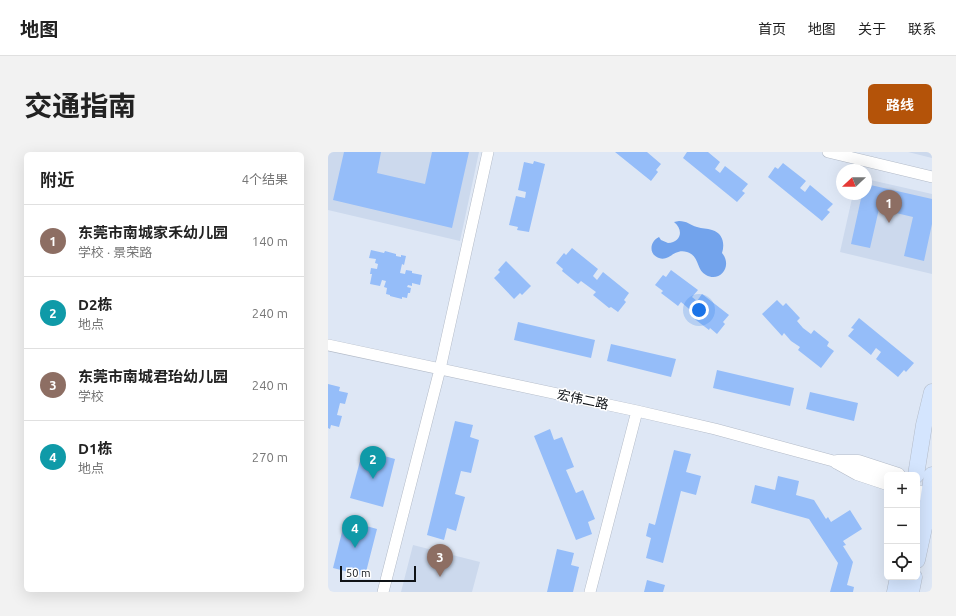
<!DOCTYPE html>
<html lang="zh">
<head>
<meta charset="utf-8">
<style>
	:root { --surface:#fff; --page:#f2f2f2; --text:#222; --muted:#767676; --line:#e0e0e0; --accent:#b45309 }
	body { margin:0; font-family:Ubuntu,"Noto Sans SC",sans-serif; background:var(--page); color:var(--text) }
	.controls { position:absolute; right:12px; bottom:12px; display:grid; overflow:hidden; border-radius:6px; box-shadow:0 4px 16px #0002 }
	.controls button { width:36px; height:36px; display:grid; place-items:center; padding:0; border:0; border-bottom:1px solid var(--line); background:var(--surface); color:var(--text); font:20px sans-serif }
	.compass { position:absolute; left:508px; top:12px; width:36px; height:36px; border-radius:50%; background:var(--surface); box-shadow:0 4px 16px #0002; rotate:248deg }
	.scale { position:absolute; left:12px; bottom:10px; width:76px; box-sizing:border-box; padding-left:4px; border:2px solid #0f1317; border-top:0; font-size:11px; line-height:14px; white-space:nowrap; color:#0f1317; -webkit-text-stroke:3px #fff; paint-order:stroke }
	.you { position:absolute; left:371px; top:158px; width:14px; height:14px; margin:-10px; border:3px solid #fff; border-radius:50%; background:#1a73e8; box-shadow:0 0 0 6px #1a73e833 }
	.badge { display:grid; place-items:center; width:26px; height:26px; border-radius:50%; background:var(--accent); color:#fff; font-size:13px; font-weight:700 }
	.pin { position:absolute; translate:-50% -33px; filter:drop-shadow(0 1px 2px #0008) }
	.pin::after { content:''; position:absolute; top:21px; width:14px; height:12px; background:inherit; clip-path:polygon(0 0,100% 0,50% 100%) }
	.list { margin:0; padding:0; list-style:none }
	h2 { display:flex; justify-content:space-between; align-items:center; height:52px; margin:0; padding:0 16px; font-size:17px }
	h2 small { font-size:13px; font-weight:400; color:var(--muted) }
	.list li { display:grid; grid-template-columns:26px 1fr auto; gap:12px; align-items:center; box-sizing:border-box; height:72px; padding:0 16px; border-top:1px solid var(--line) }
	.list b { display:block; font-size:15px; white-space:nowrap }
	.list p { margin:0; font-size:13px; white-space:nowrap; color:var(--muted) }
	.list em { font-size:13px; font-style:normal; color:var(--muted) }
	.icon { flex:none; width:22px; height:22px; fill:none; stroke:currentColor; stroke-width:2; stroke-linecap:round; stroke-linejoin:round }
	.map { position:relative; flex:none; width:604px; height:440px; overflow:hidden; border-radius:6px }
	header { display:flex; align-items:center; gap:24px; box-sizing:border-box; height:56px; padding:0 20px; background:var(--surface); border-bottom:1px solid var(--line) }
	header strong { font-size:19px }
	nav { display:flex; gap:22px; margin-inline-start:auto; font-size:14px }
	.intro { display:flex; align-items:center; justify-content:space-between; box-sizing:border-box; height:96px; padding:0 24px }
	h1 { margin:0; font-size:28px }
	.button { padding:10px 18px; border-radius:6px; background:var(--accent); color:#fff; font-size:14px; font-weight:700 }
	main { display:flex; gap:24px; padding:0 24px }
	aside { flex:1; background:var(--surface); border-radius:6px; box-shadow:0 4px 16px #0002 }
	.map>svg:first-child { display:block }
</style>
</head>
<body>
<header>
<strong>地图</strong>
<nav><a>首页</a><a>地图</a><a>关于</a><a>联系</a></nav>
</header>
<div class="intro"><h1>交通指南</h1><a class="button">路线</a></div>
<main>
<aside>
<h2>附近<small>4个结果</small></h2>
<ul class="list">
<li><span class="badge" style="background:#8d6e63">1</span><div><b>东莞市南城家禾幼儿园</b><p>学校 · 景荣路</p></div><em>140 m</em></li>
<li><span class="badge" style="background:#0f9aa8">2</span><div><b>D2栋</b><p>地点</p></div><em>240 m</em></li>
<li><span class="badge" style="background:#8d6e63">3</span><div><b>东莞市南城君珆幼儿园</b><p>学校</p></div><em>240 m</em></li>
<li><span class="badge" style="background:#0f9aa8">4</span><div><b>D1栋</b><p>地点</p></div><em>270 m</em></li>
</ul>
</aside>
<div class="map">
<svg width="604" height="440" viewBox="0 0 604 440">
	<rect width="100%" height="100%" fill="#dee7f5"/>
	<path fill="#ccd9ed" d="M0 0H151L132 89 0 58Z
		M580 0H604V6Z
		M538 27 604 42V122L512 100 525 42H538Z
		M85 393 152 410 144 440H73Z"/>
	<path fill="#72a3ec" d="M351 69C359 69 362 73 369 75 374 77 379 76 384 78 395 81 397 92 394 101 405 114 392 131 378 123 368 118 372 104 359 100 346 96 341 110 331 106 320 102 322 89 331 85L333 88 340 91C353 90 356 78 346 70Z"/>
	<path fill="#95bdf9" d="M16 0H53L49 21 97 32 104 0H141L124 76 5 48Z
		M287 0H319L333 12 328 18 330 20 323 29Z
		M359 0H380L392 10 387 17 392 21 397 14 420 32 414 39 417 41 409 50 355 6Z
		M206 9 217 12 201 80 189 78 190 75 181 73 188 44 197 46 198 40 190 38 196 10 205 12Z
		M455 11 478 29 472 36 477 40 482 33 505 52 499 58 502 60 494 69 440 25 447 15 450 17Z
		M538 32 604 47V72L596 109 576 104 585 65 551 57 542 96 523 92 534 42H538Z
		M244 96 270 117 265 124 269 128 275 120 301 141 296 148 298 150 290 160 283 155 281 156 265 143 268 140 253 129 250 132 234 119 235 117 228 111 236 101 238 103Z
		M43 98 56 101 57 99 68 102V104L73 105V103L78 104 76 113 74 112 72 121 77 122 78 118 84 119V121L94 123 92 133 84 131V134L80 133 79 135 83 136 82 141H80L79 146 74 145V147L62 144V143L58 142 59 136 56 135 58 129 54 128 52 134 42 132 44 122H42L43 116 49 117 50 112 47 111 48 107 41 106Z
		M178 109 203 134 194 143 192 141 186 147 166 126 172 120 170 118Z
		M343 118 370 138 364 145 369 149 374 142 401 163 395 170 397 172 389 182 382 176 381 178 364 165 367 162 353 150 350 154 333 141 335 139 327 133 335 123 338 125Z
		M449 148 455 154 458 151 472 166 469 169 475 176 483 182 486 178 501 190 499 194 506 199 493 216 470 198 472 195 463 189 456 181 454 184 434 162Z
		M531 166 586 211 578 220 576 218 570 225 548 207 553 200 548 196 543 203 520 184 526 177 523 176Z
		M190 170 267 188 263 206 186 188Z
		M283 192 348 207 343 225 279 209Z
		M389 218 466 236 462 254 385 236Z
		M0 232 12 235 11 239 20 241 17 252 12 251 9 263 14 264 11 275 3 273 2 277 0 276Z
		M482 240 530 251 526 269 478 257Z
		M127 269 145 273 142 285 151 288 143 321 133 319 127 342 137 345 128 379 119 376 116 388 99 383Z
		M222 277 226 288 234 285 246 315 238 318 248 341 255 338 267 367 260 370 264 382 248 388 206 284Z
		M35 298 67 307 55 355 22 346Z
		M346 298 363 302 358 320 373 324 368 343 353 339 335 411 318 406 323 386 318 384 321 371 327 373Z
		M450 324 471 329 468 343 486 348 498 367 500 365 503 370 522 358 534 377 515 389 518 393 515 394 525 410 519 433 526 435 525 440H502L510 411 481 367 423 351 427 333 447 338Z
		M17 368 49 377 37 424 5 416Z
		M229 397 246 401 243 413 251 415 245 440H219Z
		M319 428 337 433 335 440H316Z"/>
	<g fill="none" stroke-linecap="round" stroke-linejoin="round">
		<g stroke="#b3bbc8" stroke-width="12">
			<path id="minor" d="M500 0 604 25
				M0 193 309 259 387 277 509 310
				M55 440 112 217 160 0
				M262 440 309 259"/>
		</g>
		<g stroke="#b3bbc8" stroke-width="15">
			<path id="tertiary" d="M509 310H530L570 323
				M511 311 529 321 559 331
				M589 340 604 345"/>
		</g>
		<g stroke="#b3bbc8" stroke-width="17">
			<path id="secondary" d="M588 323 596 273 604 240
				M589 408 597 371 604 323
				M567 440 570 425
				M583 440 586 425"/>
		</g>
		<use href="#minor" stroke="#fff" stroke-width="11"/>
		<use href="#tertiary" stroke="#fff" stroke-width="14"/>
		<use href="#secondary" stroke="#d4e5fe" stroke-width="16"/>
	</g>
	<g text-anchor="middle" stroke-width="3" stroke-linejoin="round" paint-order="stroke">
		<g font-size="13" fill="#0f1317" stroke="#fff">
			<text transform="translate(255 247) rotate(12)" y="5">宏伟二路</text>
		</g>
	</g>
</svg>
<div class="controls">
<button>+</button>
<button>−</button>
<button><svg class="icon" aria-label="locate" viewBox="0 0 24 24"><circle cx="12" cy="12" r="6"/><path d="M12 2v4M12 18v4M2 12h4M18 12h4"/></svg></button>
</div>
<svg class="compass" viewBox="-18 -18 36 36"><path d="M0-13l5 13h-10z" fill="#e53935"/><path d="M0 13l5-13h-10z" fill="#767676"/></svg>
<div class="scale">50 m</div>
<div class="you"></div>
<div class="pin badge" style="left:561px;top:71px;background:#8d6e63">1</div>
<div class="pin badge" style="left:45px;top:327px;background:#0f9aa8">2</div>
<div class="pin badge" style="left:112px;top:425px;background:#8d6e63">3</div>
<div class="pin badge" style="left:27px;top:396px;background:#0f9aa8">4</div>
</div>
</main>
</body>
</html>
